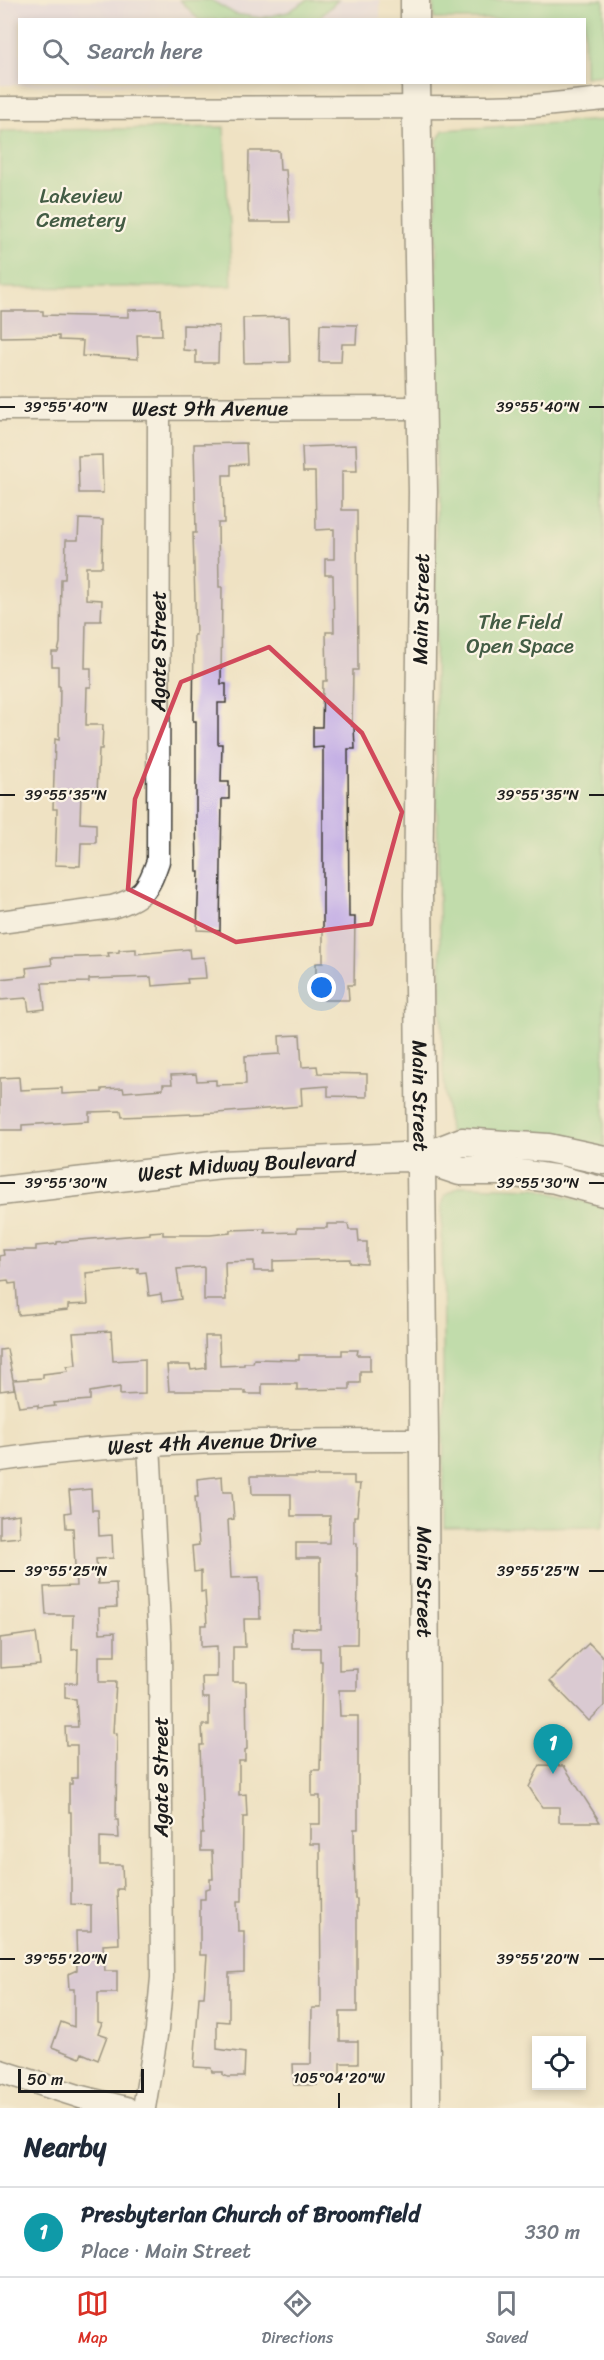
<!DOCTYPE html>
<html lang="en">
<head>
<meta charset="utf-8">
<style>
	:root { --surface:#fff; --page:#f6f6f7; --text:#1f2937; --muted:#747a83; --line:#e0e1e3; --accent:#d93025 }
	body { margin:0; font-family:Sriracha,sans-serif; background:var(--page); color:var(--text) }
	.controls { position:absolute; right:18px; bottom:18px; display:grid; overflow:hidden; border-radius:0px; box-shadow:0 3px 9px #0003 }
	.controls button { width:54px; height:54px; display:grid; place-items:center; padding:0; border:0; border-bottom:2px solid var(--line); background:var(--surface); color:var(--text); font:30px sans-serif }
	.scale { position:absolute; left:18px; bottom:15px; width:126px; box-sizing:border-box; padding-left:6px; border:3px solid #1c1c1c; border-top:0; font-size:16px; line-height:21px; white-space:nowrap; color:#1c1c1c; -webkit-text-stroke:4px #fcf5e5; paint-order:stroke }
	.you { position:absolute; left:322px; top:988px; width:21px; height:21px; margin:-15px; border:4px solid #fff; border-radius:50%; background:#1a73e8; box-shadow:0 0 0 9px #1a73e833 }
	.badge { display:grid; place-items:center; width:39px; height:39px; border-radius:50%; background:var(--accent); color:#fff; font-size:20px; font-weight:700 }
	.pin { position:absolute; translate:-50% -50px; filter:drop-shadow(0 2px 3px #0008) }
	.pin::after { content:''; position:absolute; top:32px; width:21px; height:18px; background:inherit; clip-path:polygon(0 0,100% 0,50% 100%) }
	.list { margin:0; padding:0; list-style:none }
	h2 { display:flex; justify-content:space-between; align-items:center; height:78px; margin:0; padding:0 24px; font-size:26px }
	h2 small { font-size:20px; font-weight:400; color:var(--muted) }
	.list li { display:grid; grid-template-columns:39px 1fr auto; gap:18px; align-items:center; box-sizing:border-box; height:90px; padding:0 24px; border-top:2px solid var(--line) }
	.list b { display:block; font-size:22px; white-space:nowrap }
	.list p { margin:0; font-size:20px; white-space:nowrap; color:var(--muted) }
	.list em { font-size:20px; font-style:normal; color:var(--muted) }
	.icon { flex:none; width:33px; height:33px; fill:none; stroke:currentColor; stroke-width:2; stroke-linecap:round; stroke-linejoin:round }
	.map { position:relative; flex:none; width:604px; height:2108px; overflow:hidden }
	.search { position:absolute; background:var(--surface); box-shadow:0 3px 9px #0003; left:18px; right:18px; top:18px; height:66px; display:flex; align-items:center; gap:15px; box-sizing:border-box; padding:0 21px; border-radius:0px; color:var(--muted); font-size:22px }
	.sheet { height:168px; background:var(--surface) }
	nav { display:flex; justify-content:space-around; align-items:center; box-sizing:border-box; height:84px; border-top:2px solid var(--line); background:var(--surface); font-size:16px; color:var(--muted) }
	nav a { display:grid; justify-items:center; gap:3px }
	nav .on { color:var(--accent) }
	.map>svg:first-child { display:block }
</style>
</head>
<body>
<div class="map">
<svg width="604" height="2108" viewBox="0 0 604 2108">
	<rect width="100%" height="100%" fill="#fcf5e5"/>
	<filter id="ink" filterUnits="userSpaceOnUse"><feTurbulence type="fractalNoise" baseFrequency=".0167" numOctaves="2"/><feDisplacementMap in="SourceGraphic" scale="12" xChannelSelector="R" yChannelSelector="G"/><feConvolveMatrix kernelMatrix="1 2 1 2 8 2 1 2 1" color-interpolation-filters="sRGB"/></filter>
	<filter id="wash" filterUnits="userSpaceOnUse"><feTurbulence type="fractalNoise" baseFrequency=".008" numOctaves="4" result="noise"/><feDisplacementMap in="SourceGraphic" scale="24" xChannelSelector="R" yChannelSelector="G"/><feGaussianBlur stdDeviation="1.35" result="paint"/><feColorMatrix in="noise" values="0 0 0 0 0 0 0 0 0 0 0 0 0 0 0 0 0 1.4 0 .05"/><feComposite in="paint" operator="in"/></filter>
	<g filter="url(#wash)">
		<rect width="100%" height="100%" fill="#efe2c3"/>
		<path fill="#e0d4f4" d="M0 0H380V19L20 20V82L379 83 0 85Z"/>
		<path fill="#8bd48f" stroke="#547856" stroke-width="1.5" d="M180 0H211L235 14 261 18 288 12 307 0H338L318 19 199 20Z
			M433 0H604V75L585 77 584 20 434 19Z
			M604 120V1148L449 1132 443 1070 435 726 437 141 443 130Z
			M224 127 232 286 0 288V131Z
			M461 1186 534 1188 604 1207V1526L444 1528 442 1206 445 1195Z"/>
		<g id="blocks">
			<path fill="#c2ade5" d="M249 151H279L280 170H286L290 222H250L248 211Z
				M161 309 162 335H137L138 359 82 356 83 341 59 340V336L1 337V311H43V315L128 317V310Z
				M289 317 290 362 244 363 243 318Z
				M320 324 357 325 356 344H342L341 362H319Z
				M183 325 219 326 218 363H196V351L183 350Z
				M246 443 247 464 231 465V475H223L224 523H218L219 587H222L221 684H226V703H218V744H222L221 782H229V799H222L220 931 197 930 199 872H197L196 817V721H193L194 635H196L193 533H196L194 444Z
				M356 445 357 471H342V510H357L358 670H353L352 726H354L355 749H348L349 917H355L354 985H348L349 1000H324L323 988H316V963H323V747L313 748V727H322L323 681H327L326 632H334L333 575H325V559H334V529L316 530 315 472H303L302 447Z
				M102 455 103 493H79L78 456Z
				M79 519 103 520 102 567H86V599L102 600 101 621H86L85 668H91V687H87L86 725H103L102 749H99L97 793 81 792 80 823 96 824V843H81L80 866 55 865 57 809H53L55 739 59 740 60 686H58V666H52V652H58L60 643 61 579H65L66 540H78Z
				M136 949V954L189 949 190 958 204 957 206 978 187 979 188 983 152 986 151 977 89 979V982L42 983 45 1009 29 1011 27 998 0 1000V979L27 976 26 968 52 965 51 958 109 956 108 953 119 952V950Z
				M300 1035 302 1067 317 1066 318 1073 367 1074V1097L328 1096V1086L301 1088 302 1106 217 1113 122 1117 121 1111 89 1112V1121L22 1125V1130H0V1078L19 1077 20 1090 62 1088V1094L102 1092V1089L123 1088 124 1092 163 1089V1084H172L171 1075 196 1074 197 1081 216 1080V1085L246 1084 245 1056 280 1054 279 1036Z
				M327 1224H348L349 1230H358L359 1242H367V1264L350 1263V1259L273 1261V1271H254V1261L225 1262 226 1300H204V1267L177 1269 181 1299 162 1302 161 1294 149 1296 146 1272 138 1273V1268L86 1273 88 1304 68 1305V1310L18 1315 16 1283 9 1284 8 1280 0 1281V1256L4 1255 3 1250H36V1246L57 1244V1242L150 1234V1232L163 1231V1235H210L230 1233V1230L265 1229V1233L297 1232V1228H327Z
				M111 1331 113 1361 145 1359V1394L120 1395V1387L90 1392V1400L54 1403 55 1406 38 1408V1405L19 1407 13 1381 14 1389 0 1391V1350L7 1349 13 1380 43 1378V1374L68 1371 67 1366 76 1365 73 1333Z
				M205 1336H219L220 1366 244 1365V1363H253L254 1359 299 1360V1355H342V1350H358L357 1355H370V1371H360V1383H350V1389L297 1390V1384H262V1394H245V1391H169L167 1365H190L191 1370 206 1368Z
				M222 1476 223 1492H232L234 1519 228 1520 231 1578 259 1577 260 1619H244L245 1647H233V1682H246L247 1749 245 1750V1761H239V1795L246 1794 247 1817H243L242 1901H237L238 1931H244V1972L229 1973V2022L217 2021V2049L245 2053 244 2077H228L223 2075V2072H212L211 2068 194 2067 199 1997H204L207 1955H200V1899H205V1889L210 1888V1879H213L212 1851H201V1833H203L200 1745H203L202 1725H209V1698H203L202 1677H217V1646L201 1647V1625H207L205 1591 201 1592V1571L194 1572 192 1546 199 1545 195 1497H198L197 1479Z
				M251 1476H354V1484H360L357 1516H354V1543H357V1577H358L357 1644H339V1670L357 1669V1690H339L340 1716H358V1829H354L355 1899H357V2012H340V2041H358V2063H340V2077L317 2078V2085H294L293 2064H311L312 2008H321L320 1844H310V1824H320V1796H312V1770H320L322 1661H320V1648H292V1628L320 1629V1558H296V1543H329L330 1516H291V1494H252Z
				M91 1489 92 1510H98L99 1536 112 1535 113 1558 96 1559 98 1584 116 1583 117 1607 99 1608 100 1633 115 1632V1656H99V1682H116L113 1733 117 1734 116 1820H118L119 1838 100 1837V1865H122L123 1889H117L119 1944 103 1945 105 1971H117V1993H98V2022L102 2023 98 2033 107 2036 98 2060 82 2053 80 2058 52 2047 61 2022 74 2027V1989H69L68 1974 77 1970 76 1931H91V1905L71 1904V1812H69V1784H72V1778H77V1745H66L65 1727H78L76 1699 65 1698V1683H77L78 1649 72 1650 73 1615H46L44 1587 76 1586 73 1528H66L65 1513 71 1512 69 1491Z
				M19 1514 20 1537 0 1539V1517Z
				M36 1633 40 1665 0 1668V1638Z
				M589 1643 604 1658V1706L589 1721 550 1681Z
				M540 1765 564 1766 600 1822H559V1807H542L529 1787Z"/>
		</g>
	</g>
	<g filter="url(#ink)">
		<use href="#blocks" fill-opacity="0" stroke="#3c3a35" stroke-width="1.5"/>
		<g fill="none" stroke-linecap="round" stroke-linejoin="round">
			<g stroke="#3c3a35" stroke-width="25">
				<g id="minor">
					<path d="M0 108 487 107 533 106 604 99"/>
					<path id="s1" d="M0 409 421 408"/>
					<path id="s2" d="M0 922 112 907C143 898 148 890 158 861L159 409"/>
					<path id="s3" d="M0 1460C141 1439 282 1440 424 1440"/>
					<path d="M0 2071 81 2097 126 2108"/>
					<path d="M144 2108 157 2030 162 1978 160 1642 149 1445"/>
				</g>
			</g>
			<g stroke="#3c3a35" stroke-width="31">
				<g id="major">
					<path d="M415 0V20"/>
					<path id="s4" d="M416 82 423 492 418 895 424 1440 426 2108"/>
					<path d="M421 1158 462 1142 548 1148 604 1160"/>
					<path id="s5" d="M0 1191 221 1165 403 1157 421 1158 460 1171H501L555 1179 604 1192"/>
				</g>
			</g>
			<use href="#minor" stroke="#fff" stroke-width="22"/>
			<use href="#major" stroke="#fff" stroke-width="28"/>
		</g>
	</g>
	<path d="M0 0H604V2108H0ZM269 647 362 733 402 812 371 924 236 942 128 889 135 799 181 682Z" fill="#efe2c3" fill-opacity=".55" fill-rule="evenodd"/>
	<path fill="none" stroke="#d1495b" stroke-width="4.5" stroke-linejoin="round" d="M269 647 362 733 402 812 371 924 236 942 128 889 135 799 181 682Z"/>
	<path fill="none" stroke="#1c1c1c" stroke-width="2" d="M0 407H15M589 407H604M0 795H15M589 795H604M0 1183H15M589 1183H604M0 1571H15M589 1571H604M0 1959H15M589 1959H604M339 2093V2108"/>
	<g text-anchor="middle" stroke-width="4.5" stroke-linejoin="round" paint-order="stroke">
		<g font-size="21" fill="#435c44" stroke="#fcf5e5">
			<text x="81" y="203">Lakeview<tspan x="81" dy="24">Cemetery</tspan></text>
			<text x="520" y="629">The Field<tspan x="520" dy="24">Open Space</tspan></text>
		</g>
		<g font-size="21" fill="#1c1c1c" stroke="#fcf5e5">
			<text dy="7" stroke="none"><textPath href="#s1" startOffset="210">West 9th Avenue</textPath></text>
			<text transform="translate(421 609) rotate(-89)" y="7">Main Street</text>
			<text dy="7" stroke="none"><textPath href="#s2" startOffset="392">Agate Street</textPath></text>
			<text dy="7" stroke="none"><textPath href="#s4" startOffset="1014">Main Street</textPath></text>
			<text dy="7" stroke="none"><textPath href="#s5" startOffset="248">West Midway Boulevard</textPath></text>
			<text dy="7" stroke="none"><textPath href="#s3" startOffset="213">West 4th Avenue Drive</textPath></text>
			<text dy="7" stroke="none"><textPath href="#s4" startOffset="1500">Main Street</textPath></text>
			<text transform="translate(161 1777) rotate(-90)" y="7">Agate Street</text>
		</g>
	</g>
	<g font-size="15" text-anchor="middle" fill="#1c1c1c" stroke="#fcf5e5" stroke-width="4.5" stroke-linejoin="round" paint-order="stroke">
		<text x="66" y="412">39°55'40"N</text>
		<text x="538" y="412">39°55'40"N</text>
		<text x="66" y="800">39°55'35"N</text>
		<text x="538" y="800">39°55'35"N</text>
		<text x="66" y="1188">39°55'30"N</text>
		<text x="538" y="1188">39°55'30"N</text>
		<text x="66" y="1576">39°55'25"N</text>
		<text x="538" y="1576">39°55'25"N</text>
		<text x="66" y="1964">39°55'20"N</text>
		<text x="538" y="1964">39°55'20"N</text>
		<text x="339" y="2083">105°04'20"W</text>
	</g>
</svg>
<div class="controls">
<button><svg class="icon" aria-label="locate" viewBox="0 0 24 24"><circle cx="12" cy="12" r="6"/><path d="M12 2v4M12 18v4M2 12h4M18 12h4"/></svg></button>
</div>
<div class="scale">50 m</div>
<div class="you"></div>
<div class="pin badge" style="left:553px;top:1774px;background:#0f9aa8">1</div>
<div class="search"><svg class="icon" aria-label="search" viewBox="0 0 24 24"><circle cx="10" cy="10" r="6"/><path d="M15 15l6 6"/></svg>Search here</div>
</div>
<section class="sheet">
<h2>Nearby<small></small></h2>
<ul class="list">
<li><span class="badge" style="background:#0f9aa8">1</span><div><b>Presbyterian Church of Broomfield</b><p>Place · Main Street</p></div><em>330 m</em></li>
</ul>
</section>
<nav>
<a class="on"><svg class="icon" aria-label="map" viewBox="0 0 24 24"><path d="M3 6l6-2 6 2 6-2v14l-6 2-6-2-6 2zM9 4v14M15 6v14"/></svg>Map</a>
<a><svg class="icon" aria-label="directions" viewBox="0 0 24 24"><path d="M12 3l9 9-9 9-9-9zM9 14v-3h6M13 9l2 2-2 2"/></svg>Directions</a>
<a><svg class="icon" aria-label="saved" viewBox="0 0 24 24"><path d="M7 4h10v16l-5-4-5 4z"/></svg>Saved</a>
</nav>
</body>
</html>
